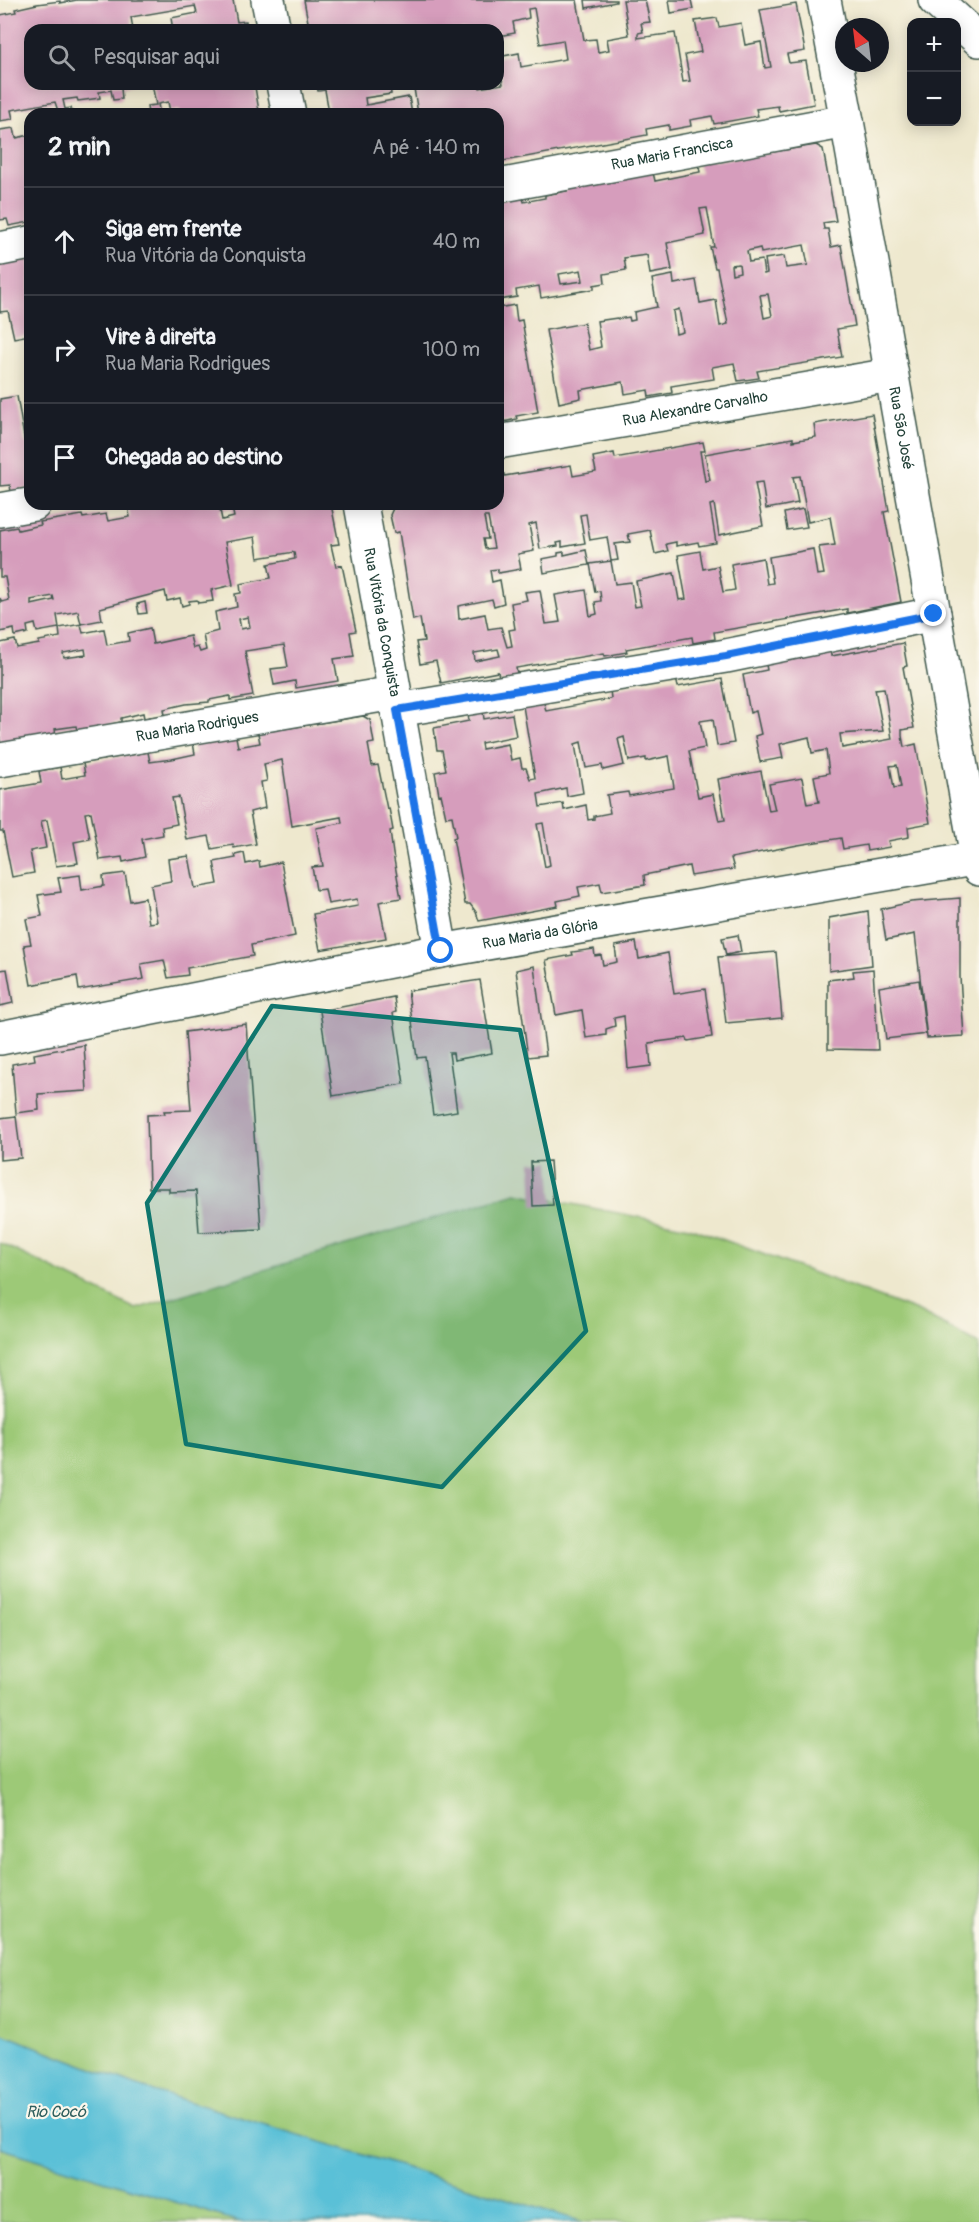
<!DOCTYPE html>
<html lang="pt">
<head>
<meta charset="utf-8">
<style>
	:root { --surface:#171b24; --page:#242831; --text:#f1f3f6; --muted:#9ea1a6; --line:#363941 }
	body { margin:0; font-family:Pangolin,sans-serif; background:var(--page); color:var(--text) }
	.controls { position:absolute; right:18px; top:18px; display:grid; overflow:hidden; border-radius:12px; box-shadow:0 3px 15px #0003 }
	.controls button { width:54px; height:54px; display:grid; place-items:center; padding:0; border:0; border-bottom:2px solid var(--line); background:var(--surface); color:var(--text); font:30px sans-serif }
	.compass { position:absolute; left:835px; top:18px; width:54px; height:54px; border-radius:50%; background:var(--surface); box-shadow:0 3px 15px #0003; rotate:332deg }
	.stop { position:absolute; width:18px; height:18px; margin:-14px; border:4px solid #1a73e8; border-radius:50%; background:#fff }
	.stop.end { background:#1a73e8; border-color:#fff; box-shadow:0 2px 6px #0008 }
	.list { margin:0; padding:0; list-style:none }
	h2 { display:flex; justify-content:space-between; align-items:center; height:78px; margin:0; padding:0 24px; font-size:26px }
	h2 small { font-size:20px; font-weight:400; color:var(--muted) }
	.list li { display:grid; grid-template-columns:39px 1fr auto; gap:18px; align-items:center; box-sizing:border-box; height:108px; padding:0 24px; border-top:2px solid var(--line) }
	.list b { display:block; font-size:22px; white-space:nowrap }
	.list p { margin:0; font-size:20px; white-space:nowrap; color:var(--muted) }
	.list em { font-size:20px; font-style:normal; color:var(--muted) }
	.icon { flex:none; width:33px; height:33px; fill:none; stroke:currentColor; stroke-width:2; stroke-linecap:round; stroke-linejoin:round }
	.map { position:relative; flex:none; width:979px; height:2222px; overflow:hidden }
	.search { position:absolute; background:var(--surface); box-shadow:0 3px 15px #0003; left:24px; top:24px; width:480px; height:66px; display:flex; align-items:center; gap:15px; box-sizing:border-box; padding:0 21px; border-radius:18px; color:var(--muted); font-size:22px }
	.panel { position:absolute; background:var(--surface); box-shadow:0 3px 15px #0003; left:24px; top:108px; width:480px; height:402px; border-radius:18px }
	.map>svg:first-child { display:block }
</style>
</head>
<body>
<div class="map">
<svg width="979" height="2222" viewBox="0 0 979 2222">
	<rect width="100%" height="100%" fill="#fbf7ec"/>
	<filter id="ink" filterUnits="userSpaceOnUse"><feTurbulence type="fractalNoise" baseFrequency=".0167" numOctaves="2"/><feDisplacementMap in="SourceGraphic" scale="12" xChannelSelector="R" yChannelSelector="G"/><feConvolveMatrix kernelMatrix="1 2 1 2 8 2 1 2 1" color-interpolation-filters="sRGB"/></filter>
	<filter id="wash" filterUnits="userSpaceOnUse"><feTurbulence type="fractalNoise" baseFrequency=".008" numOctaves="4" result="noise"/><feDisplacementMap in="SourceGraphic" scale="24" xChannelSelector="R" yChannelSelector="G"/><feGaussianBlur stdDeviation="1.35" result="paint"/><feColorMatrix in="noise" values="0 0 0 0 0 0 0 0 0 0 0 0 0 0 0 0 0 1.4 0 .05"/><feComposite in="paint" operator="in"/></filter>
	<g filter="url(#wash)">
		<rect width="100%" height="100%" fill="#eee8ce"/>
		<path fill="#9dc977" stroke="#5e8356" stroke-width="1.5" d="M516 1193 689 1227 917 1311 979 1344V2222H583L138 2086 0 2033V1243L136 1309Z
			M0 2148 240 2222H0Z"/>
		<path fill="#5ac0d7" stroke="#3c7e86" stroke-width="1.5" d="M0 2033 138 2086 583 2222H240L0 2148Z"/>
		<g id="blocks">
			<path fill="#d69dbc" fill-rule="evenodd" d="M77 0H233L237 22 246 21 247 30H173L171 18 197 13 195 6 131 17 133 30H30V84L134 85 121 88 122 99 113 100 111 90 99 92 100 98 78 101 77 98 63 100 65 109 71 108 73 114H59L55 102 11 110 13 119 0 121V15L16 12 15 9 37 4 60 1V3Z
				M304 0H577L584 40 596 39 598 52 609 50 607 39 629 35 623 0H645L650 22 641 23 643 32 638 33V38L675 33 683 82 690 81 685 55 701 52 695 21 717 18 719 27 741 23 745 45 761 42 765 68 771 67 760 10 796 4 805 51 787 54 789 63 806 61 814 104 779 111 778 106 756 109 758 116 714 124 712 116 690 120 691 126 669 130V125L646 129 647 135 498 162V114H418L414 88 434 84H479L480 88 503 84 498 57 519 53 521 67 566 59 563 40 540 44 534 8 528 9 529 18 513 22 515 33 498 36V30H306L305 23 308 22Z
				M585 0H616V2L586 8Z
				M669 0H691L693 9 671 13Z
				M152 84H257L258 86 255 87 259 111 262 110 263 114H179V110L170 112 168 102 158 104 160 114H148L147 106 156 105Z
				M316 84H390L391 94 365 98 366 105 409 97 412 114H322L329 112 325 90 318 91Z
				M14 128 16 138 30 135V222L9 226 7 219 0 220V130Z
				M816 145 823 149 836 221 823 223 824 229H828L831 247 841 245 855 326 837 329 842 357 757 371 759 378 738 381 734 363 712 367 714 379 671 386 672 393 649 397 648 390 625 394 623 382 580 390 581 398 559 403 546 330 584 323 589 350 601 347 597 321 617 318 618 319 629 317 630 321 635 320 634 312 657 307 652 279 673 275 674 284 696 280 700 303 716 300 720 326 728 324 717 268H715L710 247H714L707 208 700 209 705 235 667 243 672 270 650 274 647 255 624 258 626 270 604 274 605 283 594 285V289L541 298 539 286 516 290 517 297 498 300V200L522 195 524 202 545 198V195L567 191 566 187 652 168 655 181 700 172 698 160H721ZM804 245 808 265 786 268 784 256 765 259 767 273 764 274 762 260 749 262 747 251 760 248 761 253ZM739 264 740 272 732 274 731 265ZM581 270 583 281 561 284 559 274ZM768 294 772 316 764 318 760 295ZM679 309 683 332 676 334 673 311Z
				M30 258V335L14 338 8 311 0 312V264Z
				M515 305 517 321 522 320 538 412 516 416 517 419 498 423V308Z
				M17 396 25 443 30 442V488L11 492 10 485 0 486V399Z
				M872 414 889 511 884 512 901 602 847 613V609L714 632 715 639 693 643 692 637 626 649 627 652 605 656 604 653 516 668 518 679 500 682 498 672 441 683 436 661 420 664 416 642 424 641 420 618 413 620 399 532 394 533 390 515 395 504H498V475L504 474V476L571 465 573 476 596 472 593 457 614 453 615 458 703 442 705 451H700L705 481 710 480 705 454 793 438V441L816 437 814 424ZM800 476 808 522 830 517 835 545 819 547 824 574 817 575 813 549 792 553 769 557 773 583 767 584 763 558 731 564 735 590 723 592 718 566 703 569 700 551 678 555 686 599 679 600 674 573 636 581 641 606 635 607 631 582 615 584 611 561 590 564 595 592 600 591 601 601 595 602 597 614 590 616 586 590 555 595 560 622 546 624 540 590 525 592 527 600 511 603 515 629 509 630 512 646 507 647 501 627 488 629 485 614 459 619 458 606 492 599 494 606 504 603 500 580 492 582 490 570 498 569V573L521 569 518 554 534 551 529 525 536 523 540 549 558 546 557 543 562 542V547L585 543 580 515 586 514 590 540 607 537 611 561 618 560 615 544 630 542 628 534 650 530 655 554 668 551 666 544 676 542V546L698 542 699 546 716 543 710 505 714 504 719 535 763 526 755 483 762 482 766 509 783 506 798 503 793 477ZM484 517H488L494 548 485 549 483 539H488ZM498 649 500 656 475 661 474 653Z
				M142 504H331L339 544 331 545 336 567 342 565 356 631 350 632 354 656 334 659 338 681 296 688 295 681 274 685 271 669 288 667 284 645 245 651 253 696 230 700V696L209 700V702L186 704 164 709 165 715 144 718 143 713 121 718V722L99 727 77 730 76 726 55 729 56 736 0 746V643L15 640 17 648 39 644V641L60 637 59 628 81 624 83 633 104 629 107 645 129 641 128 633 150 628 153 644 190 636 193 648 198 647 200 652 206 650 203 635 218 631 215 612 237 607 235 594 241 593 240 584 271 578 268 564 295 559 294 552 258 558 255 537 225 542 233 585 211 590 213 601 198 603 197 600 189 601V604L182 606 180 598 167 601 165 591 100 608 102 620 81 624 78 611 57 615 59 628 37 632 35 624 27 626 28 633 15 636 14 629 0 632V598L2 602 9 600 5 577H0V530L17 527 18 530 41 525 40 522 82 515 83 518 106 514 108 521 130 517 128 506ZM232 508 234 517 222 520 220 510ZM53 596 54 600 31 605V600ZM248 617 250 627 241 629 239 619ZM85 649 86 655 64 658 63 653Z
				M803 509 807 527 787 530 784 513Z
				M586 550 589 565 544 573 542 559 558 556V553L564 552V555Z
				M145 602 147 613 139 614 137 604Z
				M903 643 907 666 903 667 914 728 902 730V736L904 747 916 744 930 823 908 827 909 837 888 841 890 847 867 851 866 845 843 849 841 838 798 845 731 858 734 869 691 876 689 866 644 875 645 885 602 892 600 883 578 887 580 896 557 901 558 906 479 921 476 912 470 904H465L453 838 456 837 452 816 446 817 441 794 439 795 435 772 446 770 442 750H437L434 728 469 721 468 714 483 712 484 719 512 714 516 736 481 743 482 749 508 744 511 760 520 758 522 768H526L530 779 535 778 523 706 544 703 546 711 611 699 610 689 676 678 678 687 722 679 734 743 717 746 713 719 700 721 705 748 689 751 698 797 713 794 719 821 725 820 718 779 761 771 769 811 775 810 769 784 802 778 807 804 819 802 814 776 829 773 826 750 812 753 809 737 780 744 783 758 760 762 755 736 761 734 756 711 750 713 743 675 767 670 765 659 830 648 831 656ZM884 688 892 739 842 748 840 734 883 731 875 689ZM624 737 629 761 646 758V761L669 756 674 788 629 796 628 792 607 795 610 813 594 816V819L588 820 586 805 564 810 563 803 540 807 538 794 566 788 567 796 583 793 575 744 581 742 586 768 602 765 603 770 624 765 618 739ZM897 765 901 787 894 788 890 766ZM543 823 550 865 545 867 537 824Z
				M363 716 370 720 374 743 368 744 372 766 378 765 387 809 389 808 393 830 390 831 393 854 401 898 379 902 386 938 320 950 313 914 358 906 357 899 328 904 325 889 316 890 312 867 323 866 316 828 342 823 341 817 292 826 282 760 264 764 267 781 261 782 265 808 250 812 256 844 234 848 233 845 212 849 209 836 187 840 179 797 172 798 177 824 162 827 163 835 142 839 145 857 123 862 122 857 100 860 91 812 85 813 90 839 74 842 78 863 56 866 47 820 41 821 46 848 30 851 34 873 12 877 3 831H0V790L41 783 39 771 60 767 62 779 85 775 83 763 148 752 150 762 172 759 195 754 193 743 236 737 238 747 260 743 258 733Z
				M244 853 246 864 259 861 260 867 281 862 295 936 251 945 253 956 187 968 188 975 168 978 164 960 141 964 144 979 79 990 77 976 31 985 24 945 31 944 26 919 42 916 38 895 61 892 58 878 80 875 82 890 104 886 103 876 125 873 130 901 145 898 149 923 157 922 151 885 171 881 168 859 189 856 195 888 218 884 214 862 236 858 235 855Z
				M960 898V977L964 1036 927 1038 915 934 886 940 881 909 911 902Z
				M868 911 872 965 829 971V918Z
				M738 935 741 952 726 955 722 938Z
				M636 942 639 959 668 953 674 994 705 989 712 1037 688 1041 687 1038 649 1043 651 1066 628 1069 624 1016 614 1018 615 1026 606 1029V1035L586 1038 582 1010 556 1015 546 960 573 955 572 952 594 949 595 956 601 955 603 965 617 962 615 946Z
				M776 952 782 1018 726 1023 718 957Z
				M534 966 546 1055 528 1057 516 970Z
				M7 969 13 1003 0 1006V970Z
				M873 969 878 1050 828 1049V980L854 977 853 971Z
				M480 980 492 1053 454 1060 453 1053H449L457 1111 433 1115 425 1057 417 1058 408 991Z
				M919 980 926 1034 886 1039 879 987Z
				M394 997 396 1012 393 1013 404 1084 333 1096 320 1011Z
				M246 1024 261 1229 199 1232 196 1191 169 1192V1188H149L147 1115 165 1114 164 1111 191 1110 185 1032Z
				M84 1045 87 1091 38 1094 39 1110 16 1113 12 1064 35 1060 34 1054Z
				M16 1116 21 1158 0 1160V1118Z
				M550 1161 553 1205 533 1206 531 1162Z"/>
		</g>
	</g>
	<g filter="url(#ink)">
		<use href="#blocks" fill-opacity="0" stroke="#3e574b" stroke-width="1.5"/>
		<g fill="none" stroke-linecap="round" stroke-linejoin="round">
			<g stroke="#3e574b" stroke-width="36">
				<g id="minor">
					<path d="M268 0 274 30"/>
					<path id="s1" d="M824 0 847 121 979 869"/>
					<path d="M935 0 979 40"/>
					<path d="M283 84 289 114"/>
					<path id="s2" d="M498 186 847 121"/>
					<path d="M0 249 30 243"/>
					<path id="s3" d="M498 442 891 375"/>
					<path id="s4" d="M361 504 441 951"/>
					<path d="M0 510 34 504"/>
					<path d="M397 710 726 656 934 614"/>
					<path id="s5" d="M0 760 394 693"/>
					<path id="s6" d="M0 1038 441 951 979 858"/>
				</g>
			</g>
			<use href="#minor" stroke="#fff" stroke-width="33"/>
		</g>
	</g>
	<g fill="none" stroke-linecap="round" stroke-linejoin="round" filter="url(#ink)">
		<path stroke="#1a73e8" stroke-width="8" d="M441 951 397 710 726 656 934 614"/>
	</g>
	<path fill="#0f766e" fill-opacity="0.2" stroke="#0f766e" stroke-width="4.5" stroke-linejoin="round" d="M272 1006 520 1030 586 1331 442 1487 186 1444 147 1203Z"/>
	<g text-anchor="middle" stroke-width="4.5" stroke-linejoin="round" paint-order="stroke">
		<g font-size="15" fill="#1f3d34" stroke="#fbf7ec">
			<text dy="5" stroke="none"><textPath href="#s2" startOffset="177">Rua Maria Francisca</textPath></text>
			<text dy="5" stroke="none"><textPath href="#s3" startOffset="200">Rua Alexandre Carvalho</textPath></text>
			<text dy="5" stroke="none"><textPath href="#s1" startOffset="435">Rua São José</textPath></text>
			<text dy="5" stroke="none"><textPath href="#s4" startOffset="120">Rua Vitória da Conquista</textPath></text>
			<text dy="5" stroke="none"><textPath href="#s5" startOffset="200">Rua Maria Rodrigues</textPath></text>
			<text dy="5" stroke="none"><textPath href="#s6" startOffset="550">Rua Maria da Glória</textPath></text>
		</g>
		<g font-size="16" font-style="italic" fill="#2e5e5d" stroke="#fbf7ec">
			<text x="56" y="2117">Rio Cocó</text>
		</g>
	</g>
</svg>
<div class="controls">
<button>+</button>
<button>−</button>
</div>
<svg class="compass" viewBox="-18 -18 36 36"><path d="M0-13l5 13h-10z" fill="#e53935"/><path d="M0 13l5-13h-10z" fill="#9ea1a6"/></svg>
<div class="stop" style="left:441px;top:951px"></div>
<div class="stop end" style="left:934px;top:614px"></div>
<div class="search"><svg class="icon" aria-label="search" viewBox="0 0 24 24"><circle cx="10" cy="10" r="6"/><path d="M15 15l6 6"/></svg>Pesquisar aqui</div>
<section class="panel">
<h2>2 min<small>A pé · 140 m</small></h2>
<ul class="list">
<li><svg class="icon" aria-label="ahead" viewBox="0 0 24 24"><path d="M12 20V5M6 11l6-6 6 6"/></svg><div><b>Siga em frente</b><p>Rua Vitória da Conquista</p></div><em>40 m</em></li>
<li><svg class="icon" aria-label="right" viewBox="0 0 24 24"><path d="M7 20v-9h11M14 6l5 5-5 5"/></svg><div><b>Vire à direita</b><p>Rua Maria Rodrigues</p></div><em>100 m</em></li>
<li><svg class="icon" aria-label="arrive" viewBox="0 0 24 24"><path d="M6 21V4h12l-3 4 3 4H6"/></svg><div><b>Chegada ao destino</b></div></li>
</ul>
</section>
</div>
</body>
</html>
